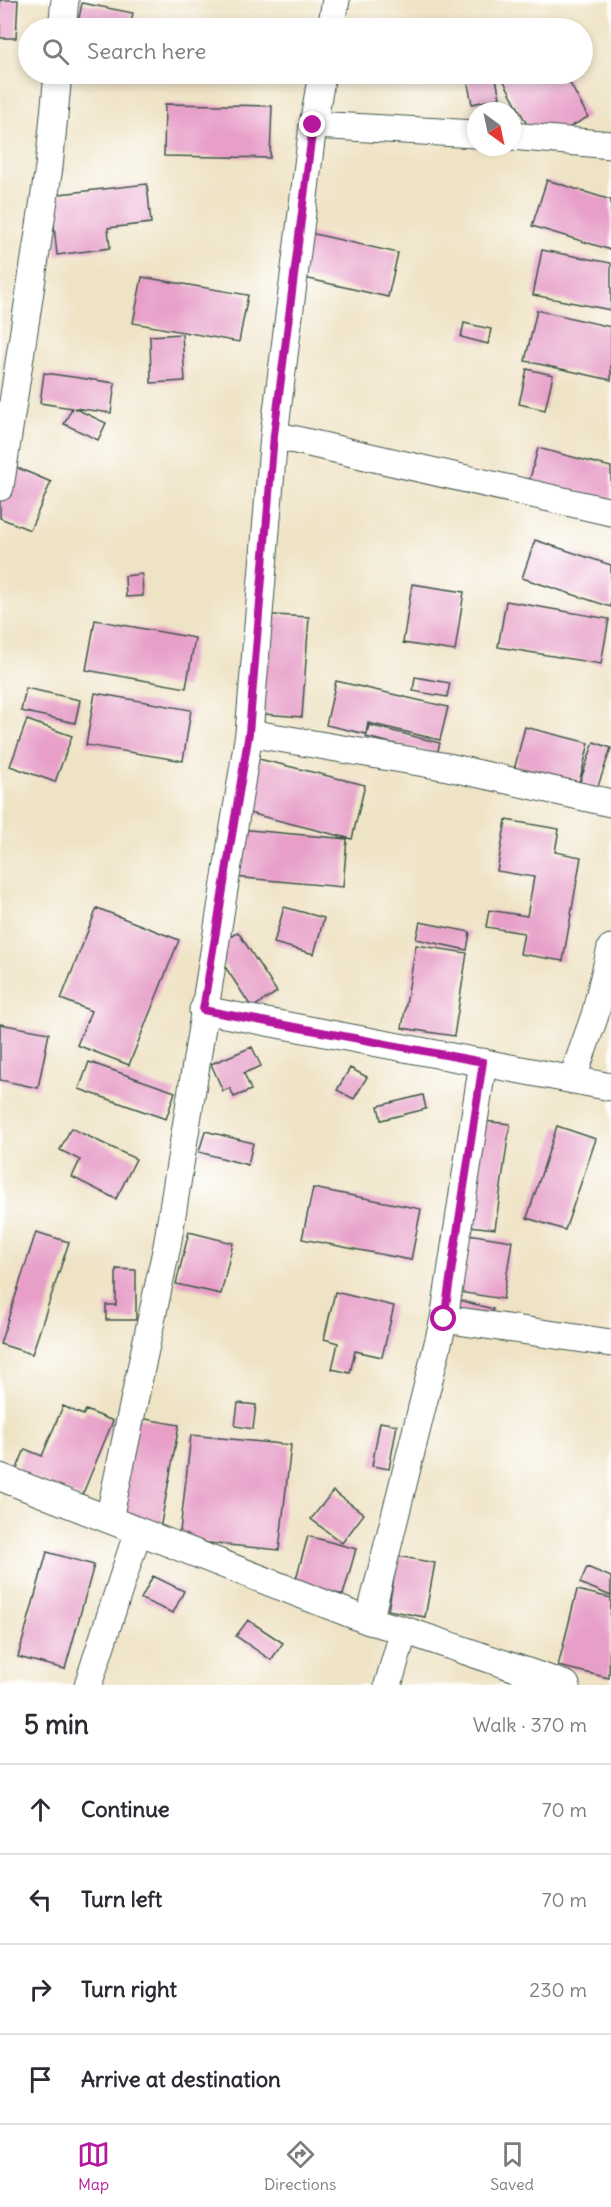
<!DOCTYPE html>
<html lang="en">
<head>
<meta charset="utf-8">
<style>
	:root { --surface:#fff; --page:#f7f7f7; --text:#2b2b33; --muted:#7c7c81; --line:#e1e1e2; --accent:#b5179e }
	body { margin:0; font-family:Delius,sans-serif; background:var(--page); color:var(--text) }
	.compass { position:absolute; left:467px; top:102px; width:54px; height:54px; border-radius:50%; background:var(--surface); box-shadow:0 3px 9px #0003; rotate:147deg }
	.stop { position:absolute; width:18px; height:18px; margin:-14px; border:4px solid #b5179e; border-radius:50%; background:#fff }
	.stop.end { background:#b5179e; border-color:#fff; box-shadow:0 2px 6px #0008 }
	.list { margin:0; padding:0; list-style:none }
	h2 { display:flex; justify-content:space-between; align-items:center; height:78px; margin:0; padding:0 24px; font-size:26px }
	h2 small { font-size:20px; font-weight:400; color:var(--muted) }
	.list li { display:grid; grid-template-columns:39px 1fr auto; gap:18px; align-items:center; box-sizing:border-box; height:90px; padding:0 24px; border-top:2px solid var(--line) }
	.list b { display:block; font-size:22px; white-space:nowrap }
	.list em { font-size:20px; font-style:normal; color:var(--muted) }
	.icon { flex:none; width:33px; height:33px; fill:none; stroke:currentColor; stroke-width:2; stroke-linecap:round; stroke-linejoin:round }
	.map { position:relative; flex:none; width:611px; height:1685px; overflow:hidden }
	.search { position:absolute; background:var(--surface); box-shadow:0 3px 9px #0003; left:18px; right:18px; top:18px; height:66px; display:flex; align-items:center; gap:15px; box-sizing:border-box; padding:0 21px; border-radius:33px; color:var(--muted); font-size:22px }
	.sheet { height:438px; background:var(--surface) }
	nav { display:flex; justify-content:space-around; align-items:center; box-sizing:border-box; height:84px; border-top:2px solid var(--line); background:var(--surface); font-size:16px; color:var(--muted) }
	nav a { display:grid; justify-items:center; gap:3px }
	nav .on { color:var(--accent) }
	.map>svg:first-child { display:block }
</style>
</head>
<body>
<div class="map">
<svg width="611" height="1685" viewBox="0 0 611 1685">
	<rect width="100%" height="100%" fill="#fff"/>
	<filter id="ink" filterUnits="userSpaceOnUse"><feTurbulence type="fractalNoise" baseFrequency=".0167" numOctaves="2"/><feDisplacementMap in="SourceGraphic" scale="12" xChannelSelector="R" yChannelSelector="G"/><feConvolveMatrix kernelMatrix="1 2 1 2 8 2 1 2 1" color-interpolation-filters="sRGB"/></filter>
	<filter id="wash" filterUnits="userSpaceOnUse"><feTurbulence type="fractalNoise" baseFrequency=".008" numOctaves="4" result="noise"/><feDisplacementMap in="SourceGraphic" scale="24" xChannelSelector="R" yChannelSelector="G"/><feGaussianBlur stdDeviation="1.35" result="paint"/><feColorMatrix in="noise" values="0 0 0 0 0 0 0 0 0 0 0 0 0 0 0 0 0 1.4 0 .05"/><feComposite in="paint" operator="in"/></filter>
	<g filter="url(#wash)">
		<rect width="100%" height="100%" fill="#efe3c5"/>
		<g id="blocks">
			<path fill="#e79fc8" d="M0 0H18L16 38H0Z
				M82 3 133 13 130 28H77Z
				M466 74H495L500 98 472 104Z
				M500 74H565L588 117 538 145Z
				M165 104 272 106 270 158 164 156Z
				M547 180 611 200V250L532 226Z
				M147 184 151 223 108 228 110 248 57 255 51 195Z
				M297 230 398 253 388 297 287 274Z
				M542 250 611 263V310L533 295Z
				M142 277 248 295 239 342 133 323Z
				M537 310 611 327V380L525 361Z
				M464 323 491 329 488 344 461 337Z
				M182 334 185 381 151 383 150 336Z
				M527 369 553 375 545 410 519 404Z
				M44 373 115 383 111 413 74 408 106 423 98 440 64 424 72 408 40 403Z
				M538 448 611 467V516L526 494Z
				M11 465 51 482 30 530 0 518V490Z
				M535 540 611 565V607L522 578Z
				M142 574 143 596 126 597 125 576Z
				M412 584 464 592 455 651 403 643Z
				M506 601 609 619 601 664 498 647Z
				M257 614 309 617 302 717 250 713Z
				M95 620 195 638 186 688 86 670Z
				M415 677 450 683 447 697 413 691Z
				M336 681 448 707 440 740 368 723 366 734 326 725Z
				M26 688 80 700 75 723 21 711Z
				M95 693 191 710 183 761 86 745Z
				M27 720 72 736 55 782 10 766Z
				M369 725 440 743 437 754 366 737Z
				M525 727 589 743 578 787 594 742 611 748 595 795 512 778Z
				M259 759 365 785 352 839 245 812Z
				M506 820 559 829 555 852 581 857 563 961 520 954 524 933 486 927 489 910 527 916 534 877 497 871Z
				M239 829 347 839 343 887 234 877Z
				M284 907 324 918 314 954 274 943Z
				M97 908 179 940 129 1065 77 1045 91 1011 61 999Z
				M420 922 470 932 467 950 416 939Z
				M238 932 277 992 252 1008 213 948Z
				M416 945 467 953 454 1036 402 1028Z
				M0 1024 49 1033 38 1088 0 1080Z
				M252 1047 261 1066 244 1073 251 1090 234 1097 230 1088 223 1091 211 1064Z
				M89 1062 175 1092 166 1119 79 1089Z
				M350 1068 367 1077 354 1099 337 1090Z
				M423 1095 426 1109 381 1120 378 1106Z
				M466 1119 510 1124 495 1229 452 1224Z
				M557 1126 596 1139 565 1230 527 1218Z
				M71 1128 136 1159 116 1199 72 1177 80 1160 60 1150Z
				M205 1131 253 1143 248 1165 199 1152Z
				M313 1188 421 1209 411 1260 302 1239Z
				M36 1232 69 1242 32 1354 0 1344Z
				M189 1232 233 1243 221 1294 176 1284Z
				M468 1234 512 1241 503 1299 458 1292Z
				M116 1269 136 1270V1320H106V1305H116Z
				M335 1292 394 1306 382 1357 355 1351 350 1373 332 1369 338 1343 324 1339Z
				M455 1299 493 1309 489 1325 451 1315Z
				M238 1403 256 1405 253 1429 235 1426Z
				M63 1406 83 1415 86 1410 113 1421 81 1498 16 1471 25 1449 42 1456Z
				M129 1416 179 1425 160 1529 109 1519Z
				M380 1422 397 1425 389 1469 372 1466Z
				M191 1435 291 1445 279 1550 179 1540Z
				M333 1491 364 1514 342 1543 311 1519Z
				M308 1536 356 1549 343 1595 295 1582Z
				M47 1552 94 1565 65 1669 18 1657Z
				M398 1556 435 1563 425 1617 388 1610Z
				M587 1567 611 1577V1596L580 1583Z
				M153 1576 184 1591 173 1613 141 1599Z
				M577 1590 611 1598 609 1678 558 1666Z
				M248 1620 283 1643 271 1660 236 1636Z"/>
		</g>
	</g>
	<g filter="url(#ink)">
		<use href="#blocks" fill-opacity="0" stroke="#3e564a" stroke-width="1.5"/>
		<g fill="none" stroke-linecap="round" stroke-linejoin="round">
			<g stroke="#3e564a" stroke-width="29">
				<path id="minor" d="M62 28 65 0
					M331 28 336 0
					M313 125 476 134
					M512 136 611 145
					M274 435 611 512
					M0 487 49 167 58 74
					M249 733 448 767 611 803
					M203 1010 611 1087
					M572 1080 595 1015 611 948
					M444 1319 611 1343
					M0 1477 369 1621 404 1630 566 1685
					M109 1519 167 1246 249 733 274 435 313 125 322 74
					M369 1621 444 1319 483 1062
					M88 1685 138 1531
					M388 1685 404 1630"/>
			</g>
			<use href="#minor" stroke="#fff" stroke-width="27"/>
		</g>
	</g>
	<g fill="none" stroke-linecap="round" stroke-linejoin="round" filter="url(#ink)">
		<path stroke="#b5179e" stroke-width="8" d="M313 125 274 435 249 733 203 1010 483 1062 444 1319"/>
	</g>
</svg>
<svg class="compass" viewBox="-18 -18 36 36"><path d="M0-13l5 13h-10z" fill="#e53935"/><path d="M0 13l5-13h-10z" fill="#7c7c81"/></svg>
<div class="stop" style="left:444px;top:1319px"></div>
<div class="stop end" style="left:313px;top:125px"></div>
<div class="search"><svg class="icon" aria-label="search" viewBox="0 0 24 24"><circle cx="10" cy="10" r="6"/><path d="M15 15l6 6"/></svg>Search here</div>
</div>
<section class="sheet">
<h2>5 min<small>Walk · 370 m</small></h2>
<ul class="list">
<li><svg class="icon" aria-label="ahead" viewBox="0 0 24 24"><path d="M12 20V5M6 11l6-6 6 6"/></svg><div><b>Continue</b></div><em>70 m</em></li>
<li><svg class="icon" aria-label="left" viewBox="0 0 24 24"><path d="M17 20v-9H6M10 6l-5 5 5 5"/></svg><div><b>Turn left</b></div><em>70 m</em></li>
<li><svg class="icon" aria-label="right" viewBox="0 0 24 24"><path d="M7 20v-9h11M14 6l5 5-5 5"/></svg><div><b>Turn right</b></div><em>230 m</em></li>
<li><svg class="icon" aria-label="arrive" viewBox="0 0 24 24"><path d="M6 21V4h12l-3 4 3 4H6"/></svg><div><b>Arrive at destination</b></div></li>
</ul>
</section>
<nav>
<a class="on"><svg class="icon" aria-label="map" viewBox="0 0 24 24"><path d="M3 6l6-2 6 2 6-2v14l-6 2-6-2-6 2zM9 4v14M15 6v14"/></svg>Map</a>
<a><svg class="icon" aria-label="directions" viewBox="0 0 24 24"><path d="M12 3l9 9-9 9-9-9zM9 14v-3h6M13 9l2 2-2 2"/></svg>Directions</a>
<a><svg class="icon" aria-label="saved" viewBox="0 0 24 24"><path d="M7 4h10v16l-5-4-5 4z"/></svg>Saved</a>
</nav>
</body>
</html>
